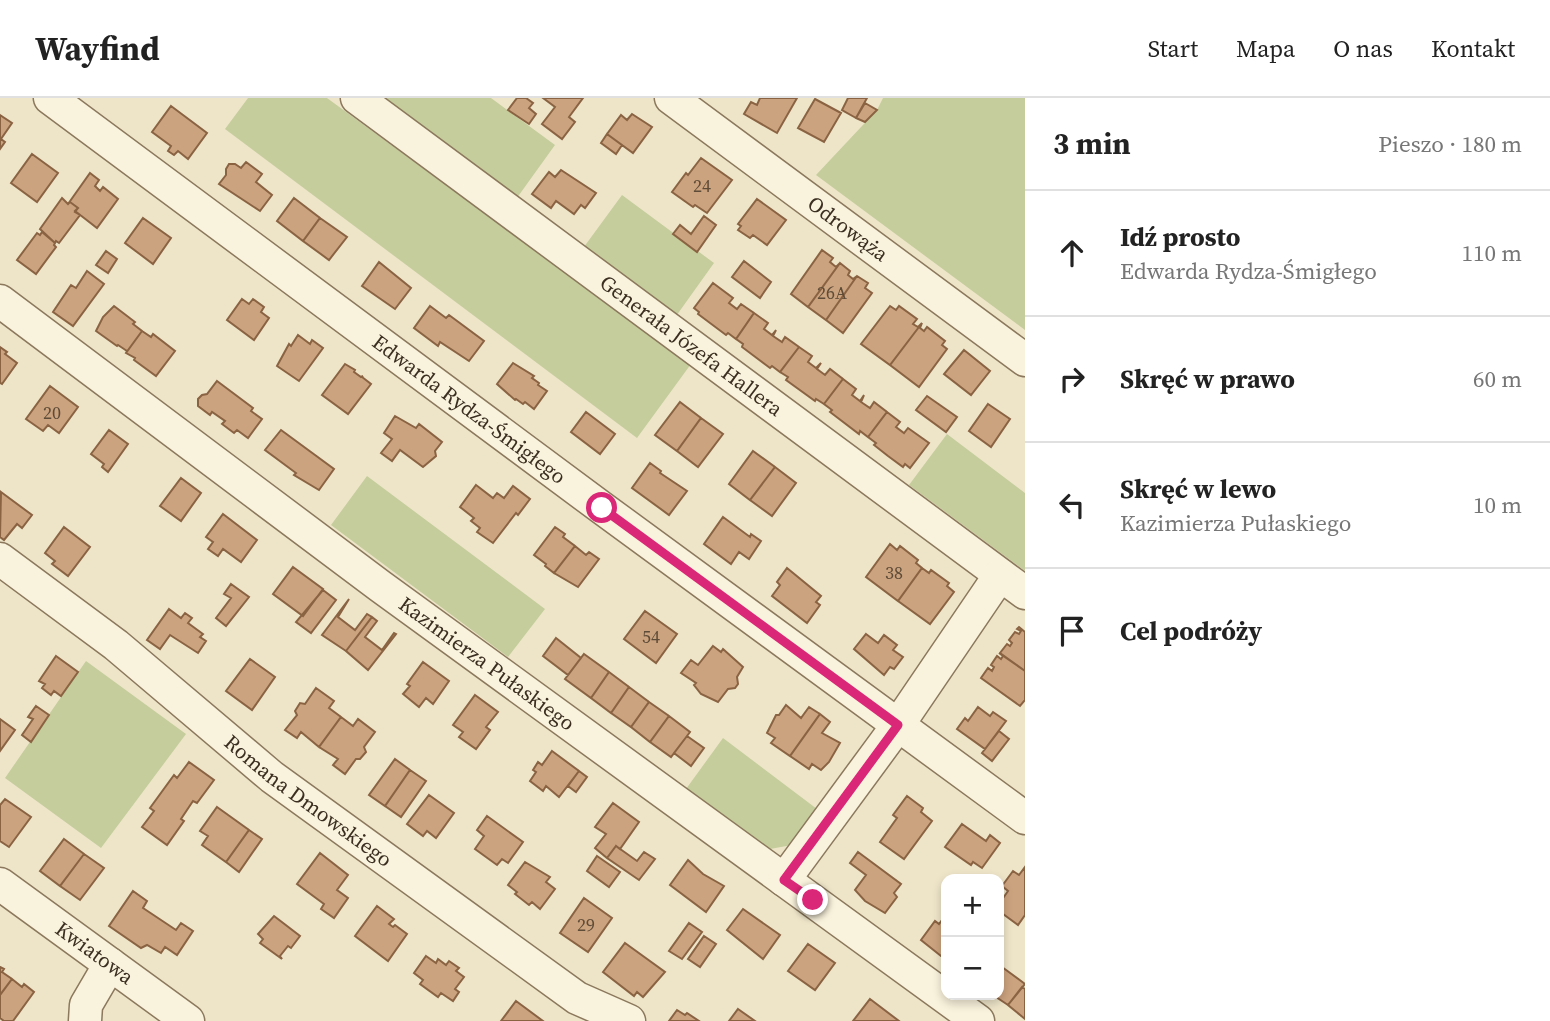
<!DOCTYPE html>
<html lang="pl">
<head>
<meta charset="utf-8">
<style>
	:root { --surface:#fff; --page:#f6f6f6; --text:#222; --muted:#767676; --line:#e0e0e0 }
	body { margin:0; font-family:"Source Serif 4",serif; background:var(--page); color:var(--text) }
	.controls { position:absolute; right:21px; bottom:21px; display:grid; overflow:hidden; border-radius:14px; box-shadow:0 4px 10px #0003 }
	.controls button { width:63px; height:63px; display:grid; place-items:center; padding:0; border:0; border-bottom:2px solid var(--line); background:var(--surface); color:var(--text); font:35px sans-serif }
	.stop { position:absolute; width:21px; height:21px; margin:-16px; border:5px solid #db2777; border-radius:50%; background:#fff }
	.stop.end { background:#db2777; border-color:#fff; box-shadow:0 2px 7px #0008 }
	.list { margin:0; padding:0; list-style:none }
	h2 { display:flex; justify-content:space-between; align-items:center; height:91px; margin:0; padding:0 28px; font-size:30px }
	h2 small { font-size:23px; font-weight:400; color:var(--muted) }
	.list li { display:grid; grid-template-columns:46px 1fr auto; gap:21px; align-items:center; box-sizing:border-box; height:126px; padding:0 28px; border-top:2px solid var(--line) }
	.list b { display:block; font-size:26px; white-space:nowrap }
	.list p { margin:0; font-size:23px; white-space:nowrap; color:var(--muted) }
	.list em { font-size:23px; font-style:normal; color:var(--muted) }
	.icon { flex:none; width:38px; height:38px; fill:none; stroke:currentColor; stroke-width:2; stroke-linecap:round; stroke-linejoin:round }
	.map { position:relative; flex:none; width:1025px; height:923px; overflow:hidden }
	header { display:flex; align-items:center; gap:42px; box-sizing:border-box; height:98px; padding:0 35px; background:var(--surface); border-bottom:2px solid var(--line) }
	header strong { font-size:33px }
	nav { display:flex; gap:38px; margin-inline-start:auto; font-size:24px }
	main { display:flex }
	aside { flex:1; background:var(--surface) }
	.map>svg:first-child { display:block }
</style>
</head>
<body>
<header>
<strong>Wayfind</strong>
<nav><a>Start</a><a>Mapa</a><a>O nas</a><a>Kontakt</a></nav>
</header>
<main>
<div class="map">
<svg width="1025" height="923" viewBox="0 0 1025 923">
	<rect width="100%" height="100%" fill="#eee5c9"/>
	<path fill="#c5cd9c" d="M248 0H327L691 266 637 340 225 31Z
		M376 0H491L555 47 514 104Z
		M883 0H1025V232L816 77 877 12Z
		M622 97 714 165 674 221 581 153Z
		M947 336 1025 395V473L909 387Z
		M367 378 545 511 508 559 331 427Z
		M86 563 186 636 101 750 5 680Z
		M723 640 817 711 792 747 770 751 686 691Z"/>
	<path fill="#cca37f" stroke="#8a6343" stroke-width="2" d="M517 0H526L533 5 529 10 536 16 529 26 508 12Z
		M543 0H583L569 19 575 24 562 41 542 26 555 9Z
		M760 0H797L777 35 744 16 751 4 757 7Z
		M848 0H867L856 20 842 12Z
		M815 1 841 15 824 44 798 30Z
		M865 5 877 12 865 24 856 20Z
		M171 8 207 35 188 61 178 53 174 57 168 53 171 48 152 34Z
		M632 16 652 29 633 55 607 36 621 17 627 22Z
		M0 17 12 25 1 41 5 44 0 51Z
		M607 36 622 47 616 56 601 45Z
		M32 56 58 75 37 104 11 85Z
		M701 60 732 82 707 115 695 107 693 109 672 94 686 75 688 77Z
		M246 64 262 76 256 84 272 97 260 113 219 86 226 77V71L229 66H235L241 70Z
		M561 72 596 95 585 110 581 107 574 116 556 103 551 110 532 96 549 74 555 79Z
		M90 75 99 82 95 88 100 93 103 89 118 101 97 130 75 113 78 110 70 104 68 106Z
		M62 100 68 106 70 104 78 110 75 114 80 117 59 145 56 143 55 145 40 131Z
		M294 100 320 120 303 143 277 123Z
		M757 101 786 122 767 147 753 137 750 140 738 132 741 128 738 126Z
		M704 118 716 127 697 154 673 136 680 127 691 136Z
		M143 120 171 140 153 166 125 145Z
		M320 120 347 139 329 162 303 143Z
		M42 134 55 145 54 147 56 149 36 176 17 162 37 135 40 137Z
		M822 152 833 160 830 164 836 169 840 165 808 209 791 196Z
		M106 153 117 161 108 175 96 167Z
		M744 163 771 184 760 200 732 179Z
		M379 164 411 190 395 211 362 188Z
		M840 165 850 173 848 177 853 181 857 178 826 222 808 209Z
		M87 173 104 186 73 228 53 214 71 187 76 190Z
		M857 178 868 185 865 190 872 195 843 235 826 222Z
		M713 185 733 200 729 205 737 211 741 206 754 215 736 241 728 235 726 237 698 216 699 214 694 210Z
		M242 201 249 206 253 201 264 209 261 214 269 220 254 242 227 222Z
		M114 208 135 224 133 226 142 233 126 255 127 253 118 247 117 248 96 233 103 219Z
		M430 208 446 220 449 217 484 243 469 263 440 244 438 248 414 230Z
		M890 208 896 212 899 208 917 221 913 226 918 229 922 225 890 267 861 246Z
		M754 215 768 225 764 231 772 237 776 232 773 238 782 244 785 239 799 249 780 274 772 268 770 270 742 249 743 246 736 241Z
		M922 225 920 230 924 233 927 229 945 243 942 247 947 251 919 289 890 267Z
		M142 233 151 239 153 236 175 253 156 278 134 262 135 260 126 255Z
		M298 237 310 246 312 242 323 250 299 283 277 268 289 246 291 248Z
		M0 249 7 254 5 256 17 265 2 286 0 285Z
		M799 249 812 258 808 264 816 270 821 265 817 271 825 277 830 271 843 281 824 306 816 301 815 303 786 282 788 279 780 274Z
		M964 252 990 273 971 297 944 276Z
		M513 265 534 278 532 280 539 285 538 287 547 293 534 311 525 304 523 306 516 301 515 302 497 286Z
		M345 266 355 272 354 274 361 279 363 278 362 279 371 286 348 316 322 297Z
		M843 281 856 291 852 297 860 303 864 297 861 304 870 310 874 304 887 314 868 339 860 333 859 336 830 314 832 312 824 306Z
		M217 283 253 310 251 313 262 321 248 340 237 332 234 335 222 326 225 323 212 314 210 317 198 308V301L202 297 207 296Z
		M50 288 78 309 59 335 48 327 43 333 26 321Z
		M927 298 957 319 946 334 916 312Z
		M680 304 701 320 677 353 655 337Z
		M988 306 1010 321 991 349 969 333Z
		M586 314 615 336 600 356 571 334Z
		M887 314 900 324 896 329 904 335 908 330 929 345 910 370 905 366 903 369 888 358 874 347 876 345 868 339Z
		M395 318 416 330 419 326 442 344 435 353 436 358 423 369 400 352 392 363 381 355 392 341 384 335Z
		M701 320 723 336 698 369 677 353Z
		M109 332 128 346 108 374 102 369 104 366 91 356Z
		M281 332 334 371 319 392 294 377 296 375 265 352Z
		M753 353 775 369 750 402 729 386Z
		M650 365 661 373 660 375 687 393 669 417 632 390Z
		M775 369 796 385 772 418 750 402Z
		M181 380 201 395 181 423 160 408Z
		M476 387 493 400 497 395 504 400 513 388 530 401 518 417 516 415 493 445 477 434 480 430 471 423 474 420 460 409Z
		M1 394 32 417 22 430 17 426 4 442 0 439Z
		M223 416 257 442 241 464 223 451 218 458 208 451 213 444 206 439Z
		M723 419 750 439 751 436 761 443 749 461 739 454 731 466 704 446Z
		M64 429 90 449 68 478 52 466 55 463 45 455Z
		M555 429 565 436 563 439 575 448 554 475 545 468 546 466 534 457Z
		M890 446 897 452 900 448 918 462 916 465 922 470 898 503 866 479Z
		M575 448 586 457 589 454 599 461 578 489 554 475Z
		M293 469 323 491 303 518 273 496Z
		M787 470 821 498 816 504 820 507 807 525 772 498 780 487 777 484Z
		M922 470 929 475 931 472 949 485 947 488 954 494 930 526 898 503Z
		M231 486 249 499 226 528 216 520 231 500 224 496Z
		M323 492 336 502 311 535 296 524Z
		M349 501 338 519 355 532 367 516 372 519 346 553 322 537Z
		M169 511 181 520 185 515 192 520 188 525 203 536 200 539 206 543 198 555 170 537 160 551 147 542Z
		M645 513 677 536 656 565 624 541Z
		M372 519 377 523 365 539 382 552 394 535 396 536 368 572 346 553Z
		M1019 529 1025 534V573L1000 555 1007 546 1010 548 1012 545 1009 542 1015 534 1019 536 1021 533 1017 531Z
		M866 536 878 545 884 537 897 547 893 552 903 559 894 571 890 569 884 577 854 551Z
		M556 540 581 560 568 577 543 558Z
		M713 548 721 554 723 551 743 569 737 579 738 586 735 590 728 591 718 604 701 596 694 587 696 585 681 575 691 562 698 567Z
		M999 555 1025 573V602L1020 608 981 580 988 570 992 573 994 569 991 567 997 558 1001 561 1003 558Z
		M584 556 609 574 591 600 565 581Z
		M56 558 78 574 61 598 54 593 51 597 42 590 45 586 39 583Z
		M250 561 275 579 252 612 226 593Z
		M423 564 449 583 433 606 426 600 419 609 403 596 410 588 407 586Z
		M609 574 629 589 611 615 591 600Z
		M629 589 649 604 631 629 611 615Z
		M316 590 334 603 329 610 341 619 319 649 301 634 297 640 285 632 297 617 295 613 300 605 305 606Z
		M475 597 498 614 486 629 490 632 476 651 459 639 463 634 453 627Z
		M649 604 669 618 650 644 631 629Z
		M786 607 801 620 809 609 820 616 790 658 771 645 775 640 767 635 776 617H779Z
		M36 608 49 617 31 644 22 637 33 621 28 619Z
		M978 609 990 618 993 614 1006 623 985 651 957 631 965 620 968 623Z
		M820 616 830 624 822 635 840 645 829 664 821 672 812 666 809 671 790 658Z
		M669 618 690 634 671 659 650 644Z
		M341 619 353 628 358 621 375 634 364 649 366 654 360 661H356L345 676 333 667 338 661 319 649Z
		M0 621 15 632 0 653Z
		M999 633 1009 641 992 663 982 655Z
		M687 638 704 650 691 668 674 655Z
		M552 653 579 673 559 699 546 688 543 693 530 683 536 674 533 672 538 664 542 667Z
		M395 661 410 672 385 708 369 697Z
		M189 664 214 682 197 705 193 703 181 721 184 723 167 747 142 729 154 713 150 710 174 677 177 680Z
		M410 672 426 683 401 719 385 708Z
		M579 673 587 679 576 694 568 688Z
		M429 697 454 715 436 740 427 733 423 738 407 726Z
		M907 698 923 710 921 714 932 723 904 761 880 744 897 720 893 717Z
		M5 701 31 719 9 749 0 743V707Z
		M613 705 639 724 620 751 616 748 607 760 595 750 606 736 595 729Z
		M217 709 249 732 226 764 202 747 208 738 200 733Z
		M487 718 523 744 508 765 502 761 497 767 475 751 484 738 477 732Z
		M962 726 986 743 990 737 1000 745 982 770 973 764 971 767 945 749Z
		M249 732 262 741 239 774 226 764Z
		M64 741 84 756 60 788 40 773Z
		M616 748 637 763 644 754 655 761 639 782 607 760Z
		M858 754 901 786 894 795 897 799 885 815 865 803 855 792 866 777 850 765Z
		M320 755 348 777 337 792 348 800 334 820 321 811 324 806 297 786Z
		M84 756 104 770 80 802 60 788Z
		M597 758 620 774 609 789 587 773Z
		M688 762 703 776 724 788 706 814 670 787Z
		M525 764 550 779 546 784 555 791 540 811 532 804 529 807 515 796 517 794 508 787Z
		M1025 769V817L1018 827 999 813V806L1008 793 1002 788 1013 773 1019 777Z
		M133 793 147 803 143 810 176 832 181 825 193 833 177 857 165 849 161 855 147 847 141 850 109 828Z
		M584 800 612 820 588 854 560 835Z
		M377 808 394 821 389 826 393 829 395 827 407 836 388 863 355 838Z
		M743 811 780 837 763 861 727 832Z
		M274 818 300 838 291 850 288 848 280 858 282 861 260 845 263 841 258 836Z
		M945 818 946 819V862L921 842 935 823 939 826Z
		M689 825 702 834 682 861 669 853Z
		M704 838 716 846 700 869 688 861Z
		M625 845 665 874 643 899 637 894 634 898 603 874Z
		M808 846 835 865 815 892 788 873Z
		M426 858 436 865 438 861 446 867 449 863 459 870 456 873 464 879 455 891 459 894 453 903 441 895 438 899 420 886 423 882 414 875Z
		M0 869 4 871 2 874 12 881 0 897Z
		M1002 869 1025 886 1008 907 993 897H999V871Z
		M12 881 22 889 24 886 34 894 13 923H4L0 920V897Z
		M1022 889 1025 891V921L1008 907Z
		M870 901 899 923H853Z
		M516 903 543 923H501Z
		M738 911 755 923H729Z
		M677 912 685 917 687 915 699 923H669Z"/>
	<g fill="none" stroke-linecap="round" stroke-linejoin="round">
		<g stroke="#8b785d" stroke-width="35">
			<g id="minor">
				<path id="s1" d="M50 0 602 410 1025 720"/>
				<path id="s2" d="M357 0 1025 495"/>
				<path id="s3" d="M671 0 1025 262"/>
				<path id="s4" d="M0 203 380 488 978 923"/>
				<path id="s5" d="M0 461 116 547 272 679 577 900 629 923"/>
				<path d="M784 782 898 627 1000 477"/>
				<path id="s6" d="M0 786 188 923"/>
				<path d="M85 923 86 907 110 866"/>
			</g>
		</g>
		<use href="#minor" stroke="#f9f2dc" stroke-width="32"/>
	</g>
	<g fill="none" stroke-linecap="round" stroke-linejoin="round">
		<path stroke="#db2777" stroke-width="9" d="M602 410 898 627 784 782 813 802"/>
	</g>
	<g text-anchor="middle" stroke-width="6" stroke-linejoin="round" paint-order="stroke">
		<g font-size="18" fill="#5f4c38">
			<text x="702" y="94">24</text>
			<text x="832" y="201">26A</text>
			<text x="52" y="321">20</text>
			<text x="894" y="481">38</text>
			<text x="651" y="545">54</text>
			<text x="586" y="833">29</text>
		</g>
		<g font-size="21" fill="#3b2f21" stroke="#f6efd8">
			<text dy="7" stroke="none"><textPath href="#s3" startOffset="220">Odrowąża</textPath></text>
			<text dy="7" stroke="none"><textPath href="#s2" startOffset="416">Generała Józefa Hallera</textPath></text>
			<text dy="7" stroke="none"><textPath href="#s1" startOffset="522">Edwarda Rydza-Śmigłego</textPath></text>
			<text dy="7" stroke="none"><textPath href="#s4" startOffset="607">Kazimierza Pułaskiego</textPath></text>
			<text dy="7" stroke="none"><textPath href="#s5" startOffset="392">Romana Dmowskiego</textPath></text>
			<text dy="7" stroke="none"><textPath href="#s6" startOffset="117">Kwiatowa</textPath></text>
		</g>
	</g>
</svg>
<div class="controls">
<button>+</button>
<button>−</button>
</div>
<div class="stop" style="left:602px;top:410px"></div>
<div class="stop end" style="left:813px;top:802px"></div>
</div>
<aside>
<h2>3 min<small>Pieszo · 180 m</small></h2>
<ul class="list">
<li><svg class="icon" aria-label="ahead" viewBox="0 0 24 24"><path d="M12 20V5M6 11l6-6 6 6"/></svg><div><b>Idź prosto</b><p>Edwarda Rydza-Śmigłego</p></div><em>110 m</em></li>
<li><svg class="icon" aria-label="right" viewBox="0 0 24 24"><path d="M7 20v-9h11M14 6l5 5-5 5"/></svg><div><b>Skręć w prawo</b></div><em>60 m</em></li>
<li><svg class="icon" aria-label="left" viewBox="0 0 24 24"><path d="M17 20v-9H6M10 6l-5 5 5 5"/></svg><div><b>Skręć w lewo</b><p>Kazimierza Pułaskiego</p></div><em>10 m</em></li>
<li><svg class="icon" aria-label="arrive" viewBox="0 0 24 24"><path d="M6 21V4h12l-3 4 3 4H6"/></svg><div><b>Cel podróży</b></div></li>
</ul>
</aside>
</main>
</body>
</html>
